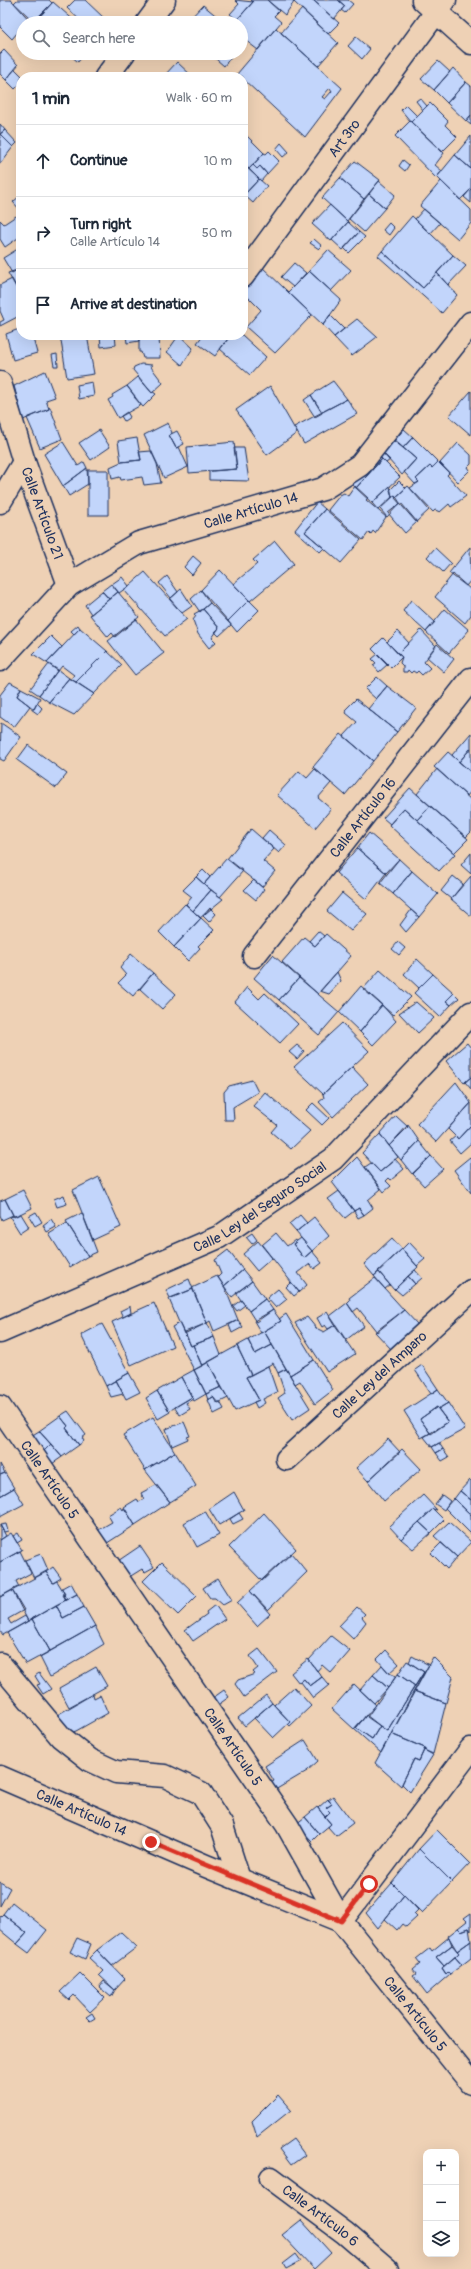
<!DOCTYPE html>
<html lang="en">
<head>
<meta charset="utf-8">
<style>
	:root { --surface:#fff; --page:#f6f6f7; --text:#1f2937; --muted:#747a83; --line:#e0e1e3 }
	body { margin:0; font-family:Pangolin,sans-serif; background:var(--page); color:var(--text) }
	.controls { position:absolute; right:12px; bottom:12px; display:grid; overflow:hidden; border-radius:8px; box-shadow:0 4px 16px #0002 }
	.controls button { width:36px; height:36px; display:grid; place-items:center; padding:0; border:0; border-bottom:1px solid var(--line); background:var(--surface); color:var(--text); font:20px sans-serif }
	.stop { position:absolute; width:12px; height:12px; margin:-9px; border:3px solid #d93025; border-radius:50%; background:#fff }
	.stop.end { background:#d93025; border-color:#fff; box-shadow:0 1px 4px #0008 }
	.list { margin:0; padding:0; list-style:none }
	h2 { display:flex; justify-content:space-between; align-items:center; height:52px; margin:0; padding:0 16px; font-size:17px }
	h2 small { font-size:13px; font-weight:400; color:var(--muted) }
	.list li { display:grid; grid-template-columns:26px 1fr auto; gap:12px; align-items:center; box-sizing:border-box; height:72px; padding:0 16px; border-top:1px solid var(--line) }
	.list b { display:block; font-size:15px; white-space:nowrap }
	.list p { margin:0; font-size:13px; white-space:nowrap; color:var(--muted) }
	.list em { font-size:13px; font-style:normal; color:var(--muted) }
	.icon { flex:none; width:22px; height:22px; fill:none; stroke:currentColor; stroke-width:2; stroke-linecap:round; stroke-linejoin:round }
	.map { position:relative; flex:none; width:471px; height:2269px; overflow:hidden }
	.search { position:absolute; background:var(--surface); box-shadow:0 4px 16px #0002; left:16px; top:16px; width:232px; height:44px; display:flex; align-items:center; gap:10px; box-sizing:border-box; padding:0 14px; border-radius:22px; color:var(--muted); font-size:15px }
	.panel { position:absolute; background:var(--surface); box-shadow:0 4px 16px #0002; left:16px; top:72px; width:232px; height:268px; border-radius:16px }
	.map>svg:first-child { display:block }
</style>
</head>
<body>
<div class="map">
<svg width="471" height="2269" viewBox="0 0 471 2269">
	<rect width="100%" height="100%" fill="#eed1b5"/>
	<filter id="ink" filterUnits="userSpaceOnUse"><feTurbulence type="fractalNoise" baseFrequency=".025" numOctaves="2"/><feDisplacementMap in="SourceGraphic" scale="8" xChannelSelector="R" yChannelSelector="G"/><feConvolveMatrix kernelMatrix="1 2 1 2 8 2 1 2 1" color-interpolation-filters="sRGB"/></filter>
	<g filter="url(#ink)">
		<path fill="#c2d5fb" stroke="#1b2f5e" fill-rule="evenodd" d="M0 0H11L30 18 23 23V26L12 39 0 27Z
			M17 0H49L52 3 32 23 14 3Z
			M75 0H85L105 19 101 23H83L67 8Z
			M235 0 253 2 237 20 230 14 239 4Z
			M251 0H267L279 11 274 16 281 22 258 50 241 37V23H234L253 2Z
			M267 0H292L294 2 285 15Z
			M295 0H313L339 23 328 34 294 2Z
			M313 0H338L345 6 334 19Z
			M338 0H348L353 4 345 13 341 10 345 6Z
			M53 2 77 23H34Z
			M203 5 225 23H186Z
			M302 9 338 43 318 66 281 33Z
			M276 28 342 88 305 137 243 79V77L237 74ZM330 88 332 91 325 99 322 97Z
			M356 37 370 49 362 59 348 46Z
			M4 50 18 65 6 80 0 74V54Z
			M68 53H85L78 62Z
			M209 53H234L224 66Z
			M438 61 450 72 434 90 421 79Z
			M177 62 193 77H163Z
			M453 68 466 82 447 103 434 90Z
			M15 69 23 77H21V83L15 89 6 80Z
			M466 82 471 86V115L466 121 447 103Z
			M420 98 427 106 423 110 416 101Z
			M430 103 448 121 445 125 457 137 442 152 411 122Z
			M406 105 417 116 411 122 401 110Z
			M471 115V125L466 121Z
			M410 121 444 153 435 165 442 171 436 178 395 136Z
			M0 124 5 130 0 134 13 147 0 164Z
			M5 130 17 143 13 147 0 134Z
			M243 132 264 153 249 169 243 164Z
			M471 136V169L455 155Z
			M281 143 289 152 283 157 276 149Z
			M269 151 279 161 267 174 260 166 257 169 253 165 264 153 266 154Z
			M455 155 471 169V189L460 200 437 177Z
			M403 160 409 165 405 171 399 166Z
			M355 161 380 180 364 199 340 178Z
			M243 164 259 179 244 195 243 194Z
			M253 165 257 169 260 166 267 174 261 181 249 169Z
			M340 178 364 199 347 221 322 198Z
			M259 179 267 186 253 203 244 195Z
			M379 181 395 195 385 208 369 194Z
			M441 181 471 210V223L458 239 420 206Z
			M471 189V203L464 197Z
			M369 194 385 208 364 232 349 219Z
			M21 195V211L13 202Z
			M330 205 348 222 331 241 312 224Z
			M424 209 440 223 430 234 415 219Z
			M16 216 21 222V236L5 247 0 239V220L4 224Z
			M412 216 453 255 423 288 382 251Z
			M348 222 359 232 343 250 332 240Z
			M389 223 394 228 389 235 383 230Z
			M359 232 365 237 349 253 344 248Z
			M314 239 322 246 319 249 310 243Z
			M21 247V275L17 270 12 273 3 258Z
			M328 250 351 270 331 291 309 271Z
			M382 251 423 288 437 273 457 295 442 313 378 256Z
			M453 255 466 266 448 285 437 273Z
			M294 263 306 273 293 287 281 277Z
			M260 265 312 315 275 353 246 327 261 310 243 292V288Z
			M17 270 21 275V296L8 273Z
			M309 271 341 300 323 325 288 292Z
			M12 279 21 296V315L0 326V322L4 320 0 311V285Z
			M330 315 344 329 334 337 323 325Z
			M357 319 377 337 352 356 334 337Z
			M19 329 21 335H32L37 353 13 360 6 334Z
			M60 335H87L94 374 67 378Z
			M100 335H115L116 345 101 347Z
			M126 335H139V341L127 343Z
			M139 335H159L160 358H143L141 352H139Z
			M179 335 193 348 182 365 167 352Z
			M203 335H231L215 356 197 343Z
			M231 335H242L266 357 250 375 220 349Z
			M57 354 58 366H54L52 355Z
			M141 364 152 365 151 367 163 383 152 393 133 370 134 367Z
			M45 371 55 397 46 400 49 409 23 420 14 386Z
			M138 377 152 393 153 392 156 394 143 407 134 397 135 396 127 386Z
			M333 381 347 399 322 412 311 395Z
			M92 382 94 396 79 399 77 385Z
			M127 386 141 405 118 418 108 400 113 397 112 395Z
			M270 386 297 433 267 455 236 410Z
			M471 391V435L449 416Z
			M311 395 322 413 315 417 304 400Z
			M347 399 357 414 304 444 294 427Z
			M49 407H50L62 439 40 448 27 418 49 409Z
			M127 412 130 417 124 421 121 416Z
			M168 423 172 433 169 435 176 448 179 447 188 467 164 478 144 435Z
			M404 429 413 437 403 448 394 441Z
			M99 430 110 447 91 460 79 443Z
			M177 431 184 444 176 448 169 435Z
			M413 437 438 462 432 468 430 466 416 479 419 482 415 484 404 472 416 459 403 448Z
			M137 438 141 460 121 462 118 441Z
			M392 438 416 459 402 475 381 451Z
			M63 442 78 466 84 462 87 468 63 486 44 454Z
			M234 442 237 469 189 473 187 447Z
			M458 443 471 455V464L468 467 470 470 458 482 440 463Z
			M234 448H244L249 481 209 480V471L237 469Z
			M151 451 157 464 161 483 144 485 142 477 121 480 120 477 112 479 110 467 121 462 141 460 139 452Z
			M381 451 390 460 386 463 378 455Z
			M378 455 382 459 356 488 352 485Z
			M382 459 400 477 372 503 356 488Z
			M438 462 449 473 447 475 466 496 451 507 449 504 440 512 435 510 433 512 410 488 419 482 416 479 430 466 432 468Z
			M87 468 88 484 69 496 63 486Z
			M88 470H108V515H88Z
			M399 481 406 488 396 497 395 495 392 497 390 490Z
			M355 486 368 498 366 500 386 517 375 533 373 531 371 534 369 532 363 540 328 510 340 495 344 493 348 496Z
			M390 486 392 497 378 510 372 503Z
			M408 486 429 510 416 522 395 498Z
			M395 495 400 503 387 517 380 509Z
			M317 502 325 509 305 532 324 548 320 552 295 530Z
			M401 503 417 522 405 533 388 513Z
			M325 509 361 540 341 563 305 532Z
			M275 541 294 564 250 601 233 584 257 564 253 560Z
			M470 547 471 580 466 586 449 573Z
			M435 548 451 563 443 572 427 557Z
			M193 556 201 563 192 575 184 567Z
			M220 570 249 600 228 621 201 590Z
			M145 572 187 619 165 636 124 590Z
			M453 574 471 590V615L465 623 435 597Z
			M167 576 178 592 171 598 159 583Z
			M122 577 129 586 119 593 112 584Z
			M111 584 118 592 109 599 102 591Z
			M181 589 192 606 182 613 170 599Z
			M201 590 210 603 200 612 191 599Z
			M102 591 109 599 91 614 85 605Z
			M118 592 139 617 115 637 112 633 108 637 90 615Z
			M249 600 259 610 237 632 228 621Z
			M411 600 435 622 426 632 403 611Z
			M210 603 231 625 219 636 215 632 219 628 203 609Z
			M203 609 219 628 212 638 216 642 209 648 198 634 193 620 196 616 194 614Z
			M445 609 469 630 449 653 426 632Z
			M136 619 164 653 135 675 108 641Z
			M78 625 80 628 74 634 71 631Z
			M80 628 107 651 76 682 71 679 74 675 62 666 58 671 47 663Z
			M421 630 436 646 424 662 430 668 422 675 418 671 416 673 413 671 411 673 408 670 407 672H403V666L400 663 402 657 398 654Z
			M398 631 409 643 398 654 387 642Z
			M51 636 62 647 47 663 33 654Z
			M383 638 402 657 391 668 372 649Z
			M437 644 454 659 444 672 427 657Z
			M107 651 122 665 94 694 76 682Z
			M378 654 388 664 379 672 373 665 376 663 372 659Z
			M49 664 58 670 39 695 30 689Z
			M58 670 69 678 49 702 39 695Z
			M377 677 387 686 376 699 365 689Z
			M69 678 94 694 74 715 49 702Z
			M10 682 21 688 17 696 30 706 14 727 0 717V695Z
			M387 686 416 708 397 732 368 709Z
			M21 688 40 698 34 709 17 696Z
			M356 699 397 732 373 761 344 736 357 722 346 713 347 711 345 710Z
			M37 703 42 708 38 714 31 709H34Z
			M1 723 21 737 4 761 0 759Z
			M471 733V748L459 762 452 755Z
			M341 734 373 761 345 795 313 767Z
			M28 745 67 774 56 788 17 760Z
			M471 748V772L459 762Z
			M448 752 471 772V791L467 796 434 767Z
			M315 769 331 783 318 798 331 809 315 828 277 795 299 771 307 778Z
			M437 769 471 800V832L466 837 417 794Z
			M410 788 430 806 417 820 404 808 390 824 383 818Z
			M430 806 468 839 454 853 417 820Z
			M404 808 455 854 439 871 389 825Z
			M251 829 274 849 263 861 275 871 262 887 227 859Z
			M269 830 286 845 279 853 262 838Z
			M369 833 399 859 386 873 357 848Z
			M357 848 386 873 366 899 336 873Z
			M471 853V874L461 865Z
			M227 858 243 871 220 897 204 884Z
			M399 859 412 871 393 894 380 883Z
			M203 870 210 877 204 884 196 877Z
			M412 871 438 894 419 917 393 894Z
			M453 876 463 884 451 899 441 891Z
			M471 876V916L451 899Z
			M196 877 211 890 193 911 186 904 192 897 183 890Z
			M254 880 264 889 256 900 244 890Z
			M211 890 223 899 200 918 193 911Z
			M342 893 367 914 351 931 327 911Z
			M185 904 201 918 174 947 159 932Z
			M210 908 216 914 209 922 203 916Z
			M411 910 419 917 406 932 400 925Z
			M201 918 214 930 198 946 200 948 188 961 174 947Z
			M318 931 324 936 315 946 309 941Z
			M326 934 351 956 318 994 282 962 304 937 315 946Z
			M398 942 405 948 399 955 392 949Z
			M131 954 153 973 133 996 118 983 126 975 120 968Z
			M273 955 299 978 279 1000 254 978Z
			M417 959 433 974 419 988 404 974Z
			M380 970 411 997 393 1015 363 989Z
			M337 972 341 981 329 994 320 991Z
			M153 973 176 994 162 1009 140 989Z
			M433 974 454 993 446 1001 451 1005 440 1017 414 993Z
			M299 978 339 1012 319 1035 279 1000Z
			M361 986 382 1005 360 1032 339 1012Z
			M247 987 259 999 265 993 298 1024 280 1043 235 1002Z
			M454 993 459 998 451 1005 446 1001Z
			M416 1002 434 1018 418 1033 399 1013Z
			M382 1005 396 1021 373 1045 360 1032Z
			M342 1023 369 1051 323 1094 294 1067Z
			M467 1043 471 1048V1077L464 1083 446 1061Z
			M297 1045 304 1051 297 1059 289 1052Z
			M352 1067 368 1084 333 1117 319 1102 324 1098 323 1094Z
			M471 1077V1089L465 1082Z
			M252 1080 258 1092 233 1107 234 1120H225L224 1092 229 1086Z
			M456 1082 471 1103 436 1142 417 1124Z
			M265 1092 310 1131 291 1149 271 1132 277 1125 253 1106Z
			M313 1103 329 1118 322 1125 306 1110Z
			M471 1103V1125L458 1139 448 1129Z
			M396 1116 408 1127 389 1146 380 1134Z
			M408 1125 419 1141 401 1160 389 1146Z
			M471 1125V1143L460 1153 450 1141 456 1136 458 1139Z
			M380 1134 398 1157 380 1172 362 1153Z
			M419 1141 431 1156 412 1174 401 1160Z
			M431 1156 443 1169 424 1186 413 1174Z
			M357 1157 381 1189 368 1200 373 1208 364 1215 359 1208 354 1211 332 1182Z
			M470 1157 471 1158V1193L454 1170Z
			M395 1159 404 1169 391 1180 389 1178 386 1181 391 1186 384 1192 365 1167 371 1163 380 1172Z
			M99 1177 121 1227 93 1240 73 1190Z
			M23 1190 32 1208 14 1217 5 1199Z
			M339 1191 354 1211 345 1218 328 1199Z
			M64 1195 67 1204 57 1207 54 1199Z
			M5 1199 13 1215 2 1220 0 1215V1201Z
			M359 1208 364 1215 358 1218 354 1211Z
			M36 1212 42 1222 35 1226 29 1216Z
			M82 1213 97 1252 88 1256 66 1221Z
			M21 1214 29 1227 20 1233 10 1217Z
			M300 1215 307 1223 296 1232 289 1224Z
			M314 1217 329 1236 312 1251 296 1232Z
			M51 1219 56 1227 47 1232 43 1225Z
			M67 1223 88 1256 70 1267 49 1234Z
			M252 1233 257 1240 252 1244 246 1237Z
			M276 1233 287 1246 295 1240 296 1242 293 1244 304 1258 312 1251 322 1263 314 1269 310 1264 298 1273 307 1285 299 1292 262 1245Z
			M301 1238 312 1251 304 1258 293 1244Z
			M392 1238 402 1249 374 1276 364 1264Z
			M258 1241 272 1258 257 1271 243 1254Z
			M409 1242 425 1259 417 1266 402 1249Z
			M402 1249 418 1267 394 1290 378 1271Z
			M228 1250 243 1270 224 1286 218 1277 221 1274 215 1260Z
			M243 1270 252 1281 232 1297 224 1286Z
			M415 1270 422 1278 415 1284 408 1276Z
			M379 1272 390 1285 385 1289 374 1276Z
			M217 1276 225 1288 238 1320 214 1331 210 1321 207 1323 192 1288Z
			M408 1276 415 1284 402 1295 395 1289Z
			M375 1278 404 1310 377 1332 358 1308 353 1312 347 1303 350 1300 349 1298Z
			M189 1279 193 1289 170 1298 166 1290Z
			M252 1281 265 1299 249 1311 236 1293Z
			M291 1282 299 1292 294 1296 286 1287Z
			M193 1289 207 1323 184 1334 169 1299Z
			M278 1289 287 1299 276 1308 267 1298Z
			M265 1299 273 1310 256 1322 249 1311Z
			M241 1300 245 1305 237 1311 233 1306Z
			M154 1303 173 1346 131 1365 112 1322Z
			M347 1303 364 1326 346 1340 330 1316Z
			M130 1306 131 1313 123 1317 120 1311Z
			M273 1310 281 1321 261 1333 254 1321Z
			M404 1310 418 1325 392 1350 375 1332Z
			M327 1312 335 1325 328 1329 325 1325 322 1327 317 1318Z
			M286 1314 314 1360 290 1375 264 1331 281 1321 279 1319Z
			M307 1317 316 1328 324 1332 335 1325 355 1354 327 1372 295 1323Z
			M238 1320 243 1327 232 1333 229 1325Z
			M179 1323 191 1346 193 1345 202 1366 194 1370 172 1327Z
			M207 1323 214 1337 191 1346 185 1332Z
			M102 1324 129 1373 106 1386 81 1335Z
			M264 1331 272 1345 255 1354 248 1340Z
			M214 1337 221 1355 202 1366 193 1345Z
			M248 1340 255 1354 272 1345 286 1369 278 1373 273 1363 251 1375 237 1346Z
			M237 1346 251 1375 246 1377 259 1400 235 1411 208 1362Z
			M314 1360 333 1390 315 1404 300 1381 295 1384 290 1375Z
			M208 1362 221 1387 206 1394 194 1370Z
			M422 1365 438 1389 431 1394 415 1370Z
			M268 1366 277 1392 263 1399 265 1403 257 1408 254 1402 259 1400 246 1377Z
			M286 1369 310 1408 292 1420 278 1398 285 1393 278 1373Z
			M194 1370 206 1394 194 1401 181 1377Z
			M129 1373 140 1392 126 1399 116 1380Z
			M181 1377 192 1397 169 1411 157 1391Z
			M116 1380 123 1394 111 1397 106 1386Z
			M221 1387 228 1398 218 1403 213 1397 208 1400 206 1394Z
			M438 1389 448 1403 438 1409 437 1407 420 1419 430 1433 421 1438 404 1411Z
			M157 1391 170 1412 158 1419 146 1398Z
			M192 1397 193 1399 186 1403 190 1409 180 1415 175 1407Z
			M213 1397 216 1402H220L224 1409 214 1414 208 1400Z
			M448 1403 465 1429 432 1447 424 1437 448 1422 438 1409Z
			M437 1407 448 1422 431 1434 420 1419Z
			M68 1411 86 1435 82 1438 84 1441 79 1445 66 1428 68 1426 60 1416Z
			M60 1416 68 1426 66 1428 79 1445 62 1457 39 1431Z
			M153 1417 175 1452 145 1470 123 1435Z
			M184 1422 190 1436 187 1437 188 1439 172 1446 166 1429Z
			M39 1431 51 1444 44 1451 31 1436Z
			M388 1439 400 1452 368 1481 356 1468Z
			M439 1443 443 1449 436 1453 432 1447Z
			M51 1444 62 1457 49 1466 44 1451Z
			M402 1449 421 1469 384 1501 368 1481Z
			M443 1449 449 1457 442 1461 436 1453Z
			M175 1452 196 1486 170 1502 145 1470Z
			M0 1464 5 1473 0 1475Z
			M5 1473 14 1488 0 1496V1475Z
			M470 1480 471 1481V1500L460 1491Z
			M156 1485 170 1502 135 1525 124 1507 137 1499 139 1502 144 1499 141 1493Z
			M14 1488 24 1504 0 1517V1496Z
			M460 1491 471 1500V1515L454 1499Z
			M234 1492 244 1510 219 1525 209 1509Z
			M423 1495 437 1510 433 1509 401 1539 389 1526Z
			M442 1495 450 1501 444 1510 435 1504Z
			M454 1498 471 1515V1534L445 1508Z
			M121 1507 123 1510 124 1508 135 1525 101 1547 93 1533 112 1522 108 1515Z
			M433 1509 444 1520 431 1533 419 1522Z
			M205 1511 219 1535 197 1547 184 1523Z
			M239 1513 243 1519 233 1524 230 1519Z
			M264 1513 296 1549 262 1581 229 1547Z
			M419 1522 431 1533 413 1549 401 1539Z
			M449 1522 471 1542 457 1557 434 1536Z
			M6 1524 8 1531 4 1532 0 1525Z
			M0 1525 6 1536 0 1540Z
			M11 1533 22 1550 0 1562V1540Z
			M18 1533 22 1540 17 1543 13 1536Z
			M441 1543 457 1557 447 1569 431 1553Z
			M140 1546 154 1567 145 1572 142 1569 126 1579 115 1563Z
			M20 1551 31 1573 16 1581 19 1587 0 1597V1562Z
			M291 1553 307 1572 268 1610 250 1591Z
			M41 1554 48 1570 34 1578 25 1560Z
			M162 1562 197 1596 178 1615 143 1581Z
			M53 1567 61 1578 53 1583 46 1572Z
			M46 1572 53 1583 57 1581 65 1594 63 1595 66 1600 28 1621 12 1590Z
			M218 1578 232 1600 223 1605 215 1598H210L203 1588Z
			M71 1583 77 1594 66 1600 62 1588Z
			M12 1590 24 1610 8 1619 11 1624 25 1616 28 1621 3 1635 0 1631V1597Z
			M250 1591 270 1614 257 1626 237 1603Z
			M77 1594 84 1607 63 1618 56 1605Z
			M56 1605 63 1618 84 1607 95 1626 50 1651 32 1619Z
			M215 1605 225 1619 193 1641 185 1630 207 1614 206 1612Z
			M357 1607 365 1614 362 1617 366 1622 353 1639 339 1626Z
			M32 1619 50 1651 26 1664 7 1633Z
			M95 1626 104 1644 50 1677 40 1657Z
			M331 1636 350 1651 331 1673 322 1665 317 1671 309 1660Z
			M259 1649 277 1672 244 1697 235 1684 238 1680 255 1674 253 1672 258 1668 250 1656Z
			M386 1650 399 1664 389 1673 377 1659Z
			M412 1656 429 1665 381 1753 354 1729 364 1718 356 1728 372 1739 380 1726 387 1731 424 1672 409 1662Z
			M433 1657 453 1677 446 1703 414 1691Z
			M308 1659 322 1677 310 1686 304 1679 299 1683 291 1673Z
			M407 1661 424 1672 415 1686 398 1674Z
			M382 1665 389 1673 396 1676 388 1688 373 1675Z
			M96 1667 107 1686 69 1707 59 1688Z
			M39 1673 51 1689 43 1694 37 1685 40 1684 35 1676Z
			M398 1674 415 1686 387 1731 367 1717Z
			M373 1675 388 1688 374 1703 360 1690Z
			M322 1677 329 1685 313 1698 301 1682 304 1679 310 1686Z
			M354 1684 376 1705 354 1729 332 1709Z
			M294 1687 311 1706 290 1726 288 1724 290 1722 274 1705Z
			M224 1690 229 1697 215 1707 210 1700Z
			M414 1691 446 1703 433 1754 424 1750 425 1748 391 1734Z
			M93 1694 94 1698 100 1695 108 1713 76 1731 69 1733 57 1715Z
			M266 1695 272 1703 245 1726 238 1718Z
			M272 1703 290 1722 273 1738 254 1718Z
			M366 1715 380 1726 372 1739 356 1728Z
			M391 1734 425 1748 419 1761 414 1759 401 1786 375 1763Z
			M305 1740 318 1761 307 1771 270 1793 266 1786 274 1781 265 1766Z
			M424 1750 433 1755 410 1792 402 1784 414 1759 419 1761Z
			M333 1796 353 1823 336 1836 328 1827 331 1824 325 1817 330 1812 326 1808 332 1804 328 1800Z
			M328 1799 332 1804 326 1808 330 1812 325 1817 318 1808Z
			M317 1807 331 1824 319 1834 305 1817Z
			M305 1817 319 1834 312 1841 296 1824Z
			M437 1830 470 1863 452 1882 419 1849Z
			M419 1849 452 1882 422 1913 392 1883Z
			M0 1882 10 1888 0 1906Z
			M392 1883 404 1895 378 1928 366 1913Z
			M404 1895 418 1910 414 1914 417 1917 406 1927 402 1924 397 1930 385 1919Z
			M12 1902 47 1930 29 1953 17 1944 27 1933 3 1914Z
			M471 1913V1931L469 1928 461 1931 458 1928 467 1921 464 1918Z
			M3 1914 27 1933 17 1944 0 1930V1917Z
			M458 1928 461 1931 469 1928 471 1941 457 1951 448 1936Z
			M121 1932 137 1947 112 1966 97 1950Z
			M449 1937 452 1945 436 1957 444 1966 442 1968 446 1974 448 1972 450 1974 427 1994 413 1976 416 1974 413 1970 420 1964 416 1959 430 1948 432 1951Z
			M77 1938 91 1944 85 1959 70 1952Z
			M471 1941V1958L462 1965 455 1957 459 1953 457 1951Z
			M452 1945 459 1953 444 1966 436 1957Z
			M97 1950 125 1979 115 1990 99 1975 103 1971 89 1958Z
			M455 1957 462 1965 450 1974 448 1972 446 1974 442 1968Z
			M80 1973 105 1998 90 2012 74 1995 69 2000 60 1992Z
			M104 1981 115 1990 111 1997 99 1987Z
			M92 2013 95 2018 90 2021 86 2017Z
			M278 2095 291 2110 257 2137 252 2121Z
			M293 2139 305 2155 291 2165 279 2149Z
			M301 2220 331 2253 314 2269 282 2235Z
			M296 2254 301 2261 286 2269 283 2264Z"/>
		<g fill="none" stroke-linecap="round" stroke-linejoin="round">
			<g stroke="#1b2f5e" stroke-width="25">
				<g id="street">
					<path d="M147 23 164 0"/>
					<path d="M106 77 124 53"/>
					<path id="s1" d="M243 276 445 0"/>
					<path id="s2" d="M0 383 24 462 69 585"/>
					<path d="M0 502 24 462"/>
					<path id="s3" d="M0 660 69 585 139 543 323 489 360 465 471 323"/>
					<path id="s4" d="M254 956 471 679"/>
					<path id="s5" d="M0 1332 219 1237 333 1159 471 1013"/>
					<path id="s6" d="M0 1407 287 1825 341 1921 471 2083"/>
					<path id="s7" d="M287 1459 471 1291"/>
					<path d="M0 1664 61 1737 90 1760 116 1772 165 1776 201 1793 222 1826 239 1879"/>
					<path id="s8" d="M0 1777 206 1866 341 1921"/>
					<path d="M341 1921 471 1749"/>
					<path id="s9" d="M271 2178 345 2233 387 2269"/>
				</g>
			</g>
			<g stroke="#1b2f5e" stroke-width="25">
				<path id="secondary" d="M423 0 471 43"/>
			</g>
			<use href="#street" stroke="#eed1b5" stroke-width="22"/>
			<use href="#secondary" stroke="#eed1b5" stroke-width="22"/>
		</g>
	</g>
	<g fill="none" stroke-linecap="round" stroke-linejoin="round" filter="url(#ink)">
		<path stroke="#d93025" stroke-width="5" d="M151 1842 341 1921 369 1884"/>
	</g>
	<g text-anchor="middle" stroke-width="3" stroke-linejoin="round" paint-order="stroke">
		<g font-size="14" fill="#1b2f5e" stroke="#eed1b5">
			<text dy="5" stroke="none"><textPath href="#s1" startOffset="171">Art 3ro</textPath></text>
			<text dy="5" stroke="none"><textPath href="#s3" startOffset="300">Calle Artículo 14</textPath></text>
			<text dy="5" stroke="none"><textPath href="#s2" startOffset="137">Calle Artículo 21</textPath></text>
			<text dy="5" stroke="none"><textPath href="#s4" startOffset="176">Calle Artículo 16</textPath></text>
			<text dy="5" stroke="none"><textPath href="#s5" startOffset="289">Calle Ley del Seguro Social</textPath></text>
			<text dy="5" stroke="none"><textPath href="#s7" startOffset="125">Calle Ley del Amparo</textPath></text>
			<text dy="5" stroke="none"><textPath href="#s6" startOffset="88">Calle Artículo 5</textPath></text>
			<text dy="5" stroke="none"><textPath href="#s6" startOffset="412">Calle Artículo 5</textPath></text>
			<text dy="5" stroke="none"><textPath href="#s8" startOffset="89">Calle Artículo 14</textPath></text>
			<text dy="5" stroke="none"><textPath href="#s6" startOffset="736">Calle Artículo 5</textPath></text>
			<text dy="5" stroke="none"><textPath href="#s9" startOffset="62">Calle Artículo 6</textPath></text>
		</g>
	</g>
</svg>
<div class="controls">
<button>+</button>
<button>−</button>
<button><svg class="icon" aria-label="layers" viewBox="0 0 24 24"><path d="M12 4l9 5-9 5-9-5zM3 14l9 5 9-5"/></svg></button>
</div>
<div class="stop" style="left:369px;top:1884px"></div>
<div class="stop end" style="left:151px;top:1842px"></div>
<div class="search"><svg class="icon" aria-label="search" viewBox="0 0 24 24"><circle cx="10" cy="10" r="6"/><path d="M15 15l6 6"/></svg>Search here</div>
<section class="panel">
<h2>1 min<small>Walk · 60 m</small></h2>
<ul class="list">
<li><svg class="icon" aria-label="ahead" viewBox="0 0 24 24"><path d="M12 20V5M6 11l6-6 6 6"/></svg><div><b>Continue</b></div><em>10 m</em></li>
<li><svg class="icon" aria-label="right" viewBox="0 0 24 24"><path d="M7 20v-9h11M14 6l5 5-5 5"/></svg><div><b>Turn right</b><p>Calle Artículo 14</p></div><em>50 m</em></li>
<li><svg class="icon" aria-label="arrive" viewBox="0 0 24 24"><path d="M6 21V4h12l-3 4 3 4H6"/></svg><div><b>Arrive at destination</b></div></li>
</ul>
</section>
</div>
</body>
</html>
